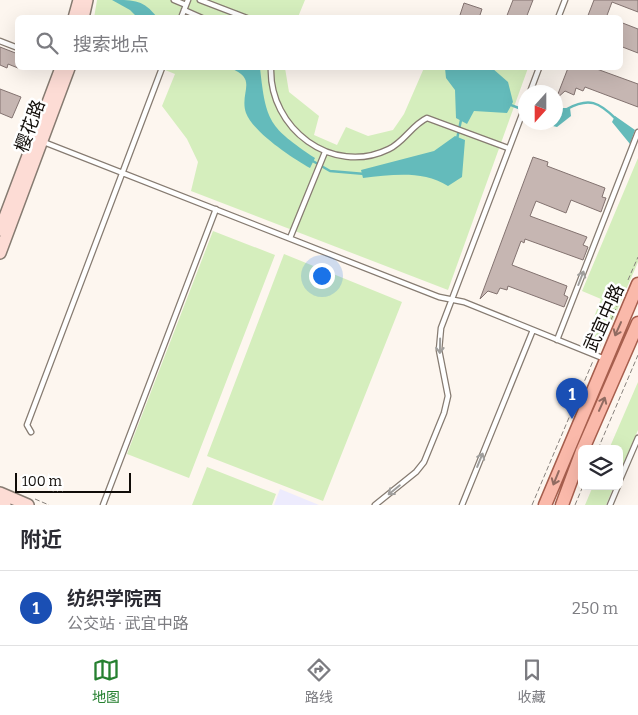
<!DOCTYPE html>
<html lang="zh">
<head>
<meta charset="utf-8">
<style>
	:root { --surface:#fff; --page:#f7f7f7; --text:#2b2b33; --muted:#7c7c81; --line:#e1e1e2; --accent:#268030 }
	body { margin:0; font-family:Bitter,"Noto Sans SC",serif; background:var(--page); color:var(--text) }
	.controls { position:absolute; right:15px; bottom:15px; display:grid; overflow:hidden; border-radius:8px; box-shadow:0 5px 20px #0002 }
	.controls button { width:45px; height:45px; display:grid; place-items:center; padding:0; border:0; border-bottom:1px solid var(--line); background:var(--surface); color:var(--text); font:25px sans-serif }
	.compass { position:absolute; left:518px; top:85px; width:45px; height:45px; border-radius:50%; background:var(--surface); box-shadow:0 5px 20px #0002; rotate:201deg }
	.scale { position:absolute; left:15px; bottom:12px; width:116px; box-sizing:border-box; padding-left:5px; border:2px solid #100c08; border-top:0; font-size:14px; line-height:18px; white-space:nowrap; color:#100c08; -webkit-text-stroke:4px #fff; paint-order:stroke }
	.you { position:absolute; left:321px; top:275px; width:18px; height:18px; margin:-12px; border:4px solid #fff; border-radius:50%; background:#1a73e8; box-shadow:0 0 0 8px #1a73e833 }
	.badge { display:grid; place-items:center; width:32px; height:32px; border-radius:50%; background:var(--accent); color:#fff; font-size:16px; font-weight:700 }
	.pin { position:absolute; translate:-50% -41px; filter:drop-shadow(0 1px 2px #0008) }
	.pin::after { content:''; position:absolute; top:26px; width:18px; height:15px; background:inherit; clip-path:polygon(0 0,100% 0,50% 100%) }
	.list { margin:0; padding:0; list-style:none }
	h2 { display:flex; justify-content:space-between; align-items:center; height:65px; margin:0; padding:0 20px; font-size:21px }
	h2 small { font-size:16px; font-weight:400; color:var(--muted) }
	.list li { display:grid; grid-template-columns:32px 1fr auto; gap:15px; align-items:center; box-sizing:border-box; height:75px; padding:0 20px; border-top:1px solid var(--line) }
	.list b { display:block; font-size:19px; white-space:nowrap }
	.list p { margin:0; font-size:16px; white-space:nowrap; color:var(--muted) }
	.list em { font-size:16px; font-style:normal; color:var(--muted) }
	.icon { flex:none; width:28px; height:28px; fill:none; stroke:currentColor; stroke-width:2; stroke-linecap:round; stroke-linejoin:round }
	.map { position:relative; flex:none; width:638px; height:505px; overflow:hidden }
	.search { position:absolute; background:var(--surface); box-shadow:0 5px 20px #0002; left:15px; right:15px; top:15px; height:55px; display:flex; align-items:center; gap:12px; box-sizing:border-box; padding:0 18px; border-radius:8px; color:var(--muted); font-size:19px }
	.sheet { height:140px; background:var(--surface) }
	nav { display:flex; justify-content:space-around; align-items:center; box-sizing:border-box; height:70px; border-top:1px solid var(--line); background:var(--surface); font-size:14px; color:var(--muted) }
	nav a { display:grid; justify-items:center; gap:2px }
	nav .on { color:var(--accent) }
	.map>svg:first-child { display:block }
</style>
</head>
<body>
<div class="map">
<svg width="638" height="505" viewBox="0 0 638 505">
	<rect width="100%" height="100%" fill="#fdf6ef"/>
	<path fill="#edebfd" d="M280 489 319 505H274Z"/>
	<path fill="#d5eebd" d="M97 0H305L298 17 94 18Z
		M160 68H285L289 92 319 116 314 135 337 145 346 127 368 136 393 130 404 114 424 68H528L448 290 191 191 198 162 187 139 162 106 175 74Z
		M638 158V262L605 338 594 343H584L601 299 582 291Z
		M213 231 275 255 189 478 127 454Z
		M284 254 402 302 323 501 207 456Z
		M638 382V430L619 474V449H609Z
		M207 467 276 494 272 505H192Z
		M593 486H614L606 505H585Z"/>
	<path fill="#64bbbb" d="M112 0C136 0 143 0 157 17H137L130 10Z
		M230 68H260C266 122 269 127 315 158L310 168C292 158 253 132 246 113 239 92 259 79 230 68Z
		M445 68H492L508 82 513 102 507 113 474 111 467 124 456 118 455 90 446 78Z
		M556 108H570L571 116 557 127 540 123 556 122Z
		M615 116 635 130 630 144 612 122Z
		M455 136 465 140 462 177 448 186C422 170 392 175 363 178L361 170 434 151Z"/>
	<g fill="none" stroke-linecap="round" stroke-linejoin="round">
		<path stroke="#64bbbb" stroke-width="2.5" d="M508 104 524 110
			M567 109C589 97 599 102 616 119
			M457 139 461 120
			M311 160 330 171 365 174"/>
	</g>
	<path fill="#c6b6b2" stroke="#837370" d="M513 0H533L526 18H506Z
		M594 0H638V12L612 2 606 18H587Z
		M464 3 482 9 479 18H459Z
		M620 22 638 29V53L620 46Z
		M0 47 18 54V68L8 64 7 68 0 65Z
		M568 68H594L638 84V107L585 87 583 91 576 88 574 95 565 91 556 99Z
		M0 89 21 97 12 118 0 113Z
		M533 157 548 162 547 166 605 188 602 197 606 198 601 212 571 200 566 213 536 201 530 216 587 237 583 245 588 247 583 260 525 239 524 243 521 241 512 265 567 286 564 295 568 297 564 307 508 286 507 290 500 288 497 294 488 291 480 299Z"/>
	<g fill="none" stroke-linecap="round" stroke-linejoin="round">
		<g stroke="#867b71" stroke-width="7">
			<path id="lane" d="M174 0 186 5
				M200 0 247 18
				M184 10 202 18
				M181 18 188 0
				M558 18 565 0
				M0 41 18 48
				M271 68C269 128 332 177 389 149 404 142 412 125 427 118L508 148
				M530 92 539 68
				M41 141 439 297 464 302 605 359
				M290 238 325 152
				M557 340 638 132
				M31 432 27 425 162 68
				M619 482 638 438
				M103 505 216 209
				M375 505 416 472 424 462 444 413 448 396 439 350 441 328 526 104
				M462 505 533 330
				M610 505 618 486"/>
		</g>
		<g stroke="#867b71" stroke-width="14">
			<path id="secondary" d="M74 18 79 0
				M83 18 87 0
				M0 230 61 68
				M0 253 69 68
				M0 493 28 505
				M0 503 5 505"/>
		</g>
		<g stroke="#a65e4d" stroke-width="15">
			<path id="primary" d="M583 449 638 323
				M545 505 638 284
				M562 505 582 451"/>
		</g>
		<path stroke="#88827d" stroke-width="1" stroke-dasharray="5 2.5" stroke-linecap="butt" d="M628 280 638 257
			M599 348 617 306
			M598 449 638 355
			M35 499 49 505
			M532 505 593 361
			M575 505 583 486"/>
		<use href="#lane" stroke="#fff" stroke-width="4.5"/>
		<use href="#secondary" stroke="#fddcd5" stroke-width="11"/>
		<use href="#primary" stroke="#fab9aa" stroke-width="12"/>
	</g>
	<defs><path id="oneway-shaft" d="M-6 0H5M1.5-3L5.5 0L1.5 3" fill="none" stroke-width="1.6" stroke-linecap="round" stroke-linejoin="round" transform="scale(1.25)"/></defs>
	<g stroke="#9f9e9c">
		<use href="#oneway-shaft" transform="translate(581 278) rotate(-69)"/>
		<use href="#oneway-shaft" transform="translate(440 346) rotate(91)"/>
		<use href="#oneway-shaft" transform="translate(480 460) rotate(-68)"/>
		<use href="#oneway-shaft" transform="translate(394 490) rotate(141)"/>
	</g>
	<g stroke="#916b61">
		<use href="#oneway-shaft" transform="translate(618 329) rotate(114)"/>
		<use href="#oneway-shaft" transform="translate(602 404) rotate(-66)"/>
		<use href="#oneway-shaft" transform="translate(556 478) rotate(112)"/>
	</g>
	<g text-anchor="middle" stroke-width="5" stroke-linejoin="round" paint-order="stroke">
		<g font-size="18" fill="#100c08" stroke="#fff">
			<text transform="translate(30 126) rotate(-70)" y="6">樱花路</text>
			<text transform="translate(604 318) rotate(-66)" y="6">武宜中路</text>
		</g>
	</g>
</svg>
<div class="controls">
<button><svg class="icon" aria-label="layers" viewBox="0 0 24 24"><path d="M12 4l9 5-9 5-9-5zM3 14l9 5 9-5"/></svg></button>
</div>
<svg class="compass" viewBox="-18 -18 36 36"><path d="M0-13l5 13h-10z" fill="#e53935"/><path d="M0 13l5-13h-10z" fill="#7c7c81"/></svg>
<div class="scale">100 m</div>
<div class="you"></div>
<div class="pin badge" style="left:572px;top:419px;background:#1a4fb4">1</div>
<div class="search"><svg class="icon" aria-label="search" viewBox="0 0 24 24"><circle cx="10" cy="10" r="6"/><path d="M15 15l6 6"/></svg>搜索地点</div>
</div>
<section class="sheet">
<h2>附近<small></small></h2>
<ul class="list">
<li><span class="badge" style="background:#1a4fb4">1</span><div><b>纺织学院西</b><p>公交站 · 武宜中路</p></div><em>250 m</em></li>
</ul>
</section>
<nav>
<a class="on"><svg class="icon" aria-label="map" viewBox="0 0 24 24"><path d="M3 6l6-2 6 2 6-2v14l-6 2-6-2-6 2zM9 4v14M15 6v14"/></svg>地图</a>
<a><svg class="icon" aria-label="directions" viewBox="0 0 24 24"><path d="M12 3l9 9-9 9-9-9zM9 14v-3h6M13 9l2 2-2 2"/></svg>路线</a>
<a><svg class="icon" aria-label="saved" viewBox="0 0 24 24"><path d="M7 4h10v16l-5-4-5 4z"/></svg>收藏</a>
</nav>
</body>
</html>
